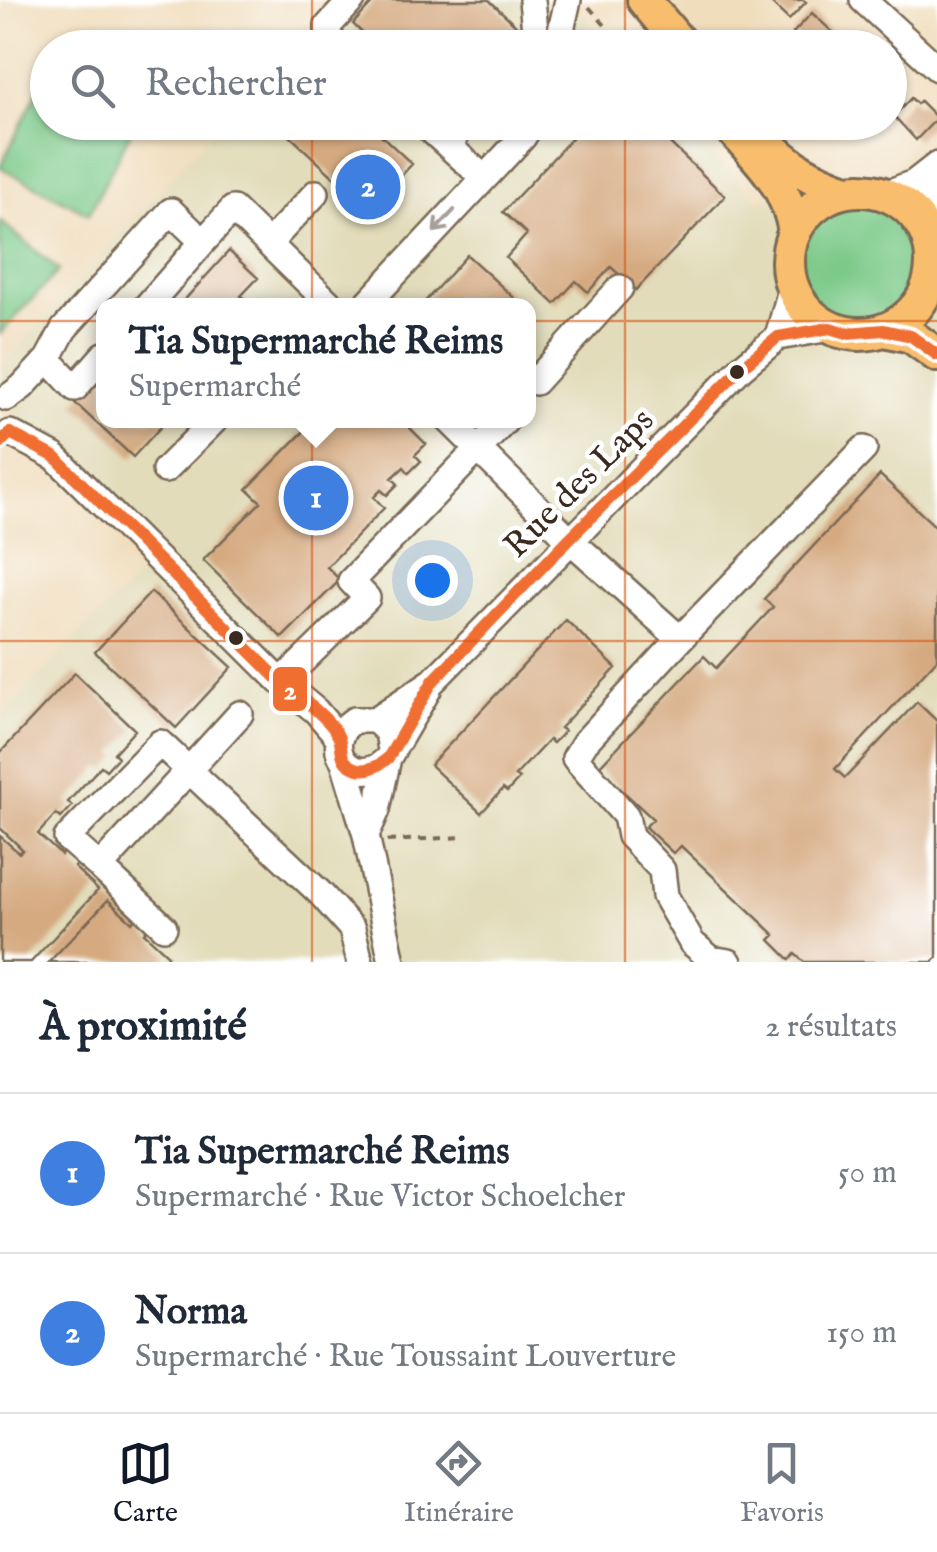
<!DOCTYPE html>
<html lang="fr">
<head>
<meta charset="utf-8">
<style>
	:root { --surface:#fff; --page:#f6f6f7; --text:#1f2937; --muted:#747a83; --line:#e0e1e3; --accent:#111827 }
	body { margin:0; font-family:"IM FELL English",serif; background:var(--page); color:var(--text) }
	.you { position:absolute; left:432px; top:580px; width:35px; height:35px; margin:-25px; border:8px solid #fff; border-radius:50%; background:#1a73e8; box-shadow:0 0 0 15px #1a73e833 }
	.badge { display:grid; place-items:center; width:65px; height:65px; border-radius:50%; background:var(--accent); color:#fff; font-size:32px; font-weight:700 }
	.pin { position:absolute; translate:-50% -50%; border:5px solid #fff; box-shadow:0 2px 10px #0006 }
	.popup { position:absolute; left:96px; top:298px; width:440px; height:130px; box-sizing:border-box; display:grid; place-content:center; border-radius:20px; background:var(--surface); filter:drop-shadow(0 2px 8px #0005); font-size:32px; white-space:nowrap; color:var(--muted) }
	.popup b { font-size:38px; color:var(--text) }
	.popup::after { content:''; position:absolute; left:50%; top:100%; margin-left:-20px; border:20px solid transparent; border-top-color:var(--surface) }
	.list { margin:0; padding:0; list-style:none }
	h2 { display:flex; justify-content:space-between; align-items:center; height:130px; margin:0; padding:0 40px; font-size:42px }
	h2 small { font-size:32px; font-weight:400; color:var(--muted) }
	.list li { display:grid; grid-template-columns:65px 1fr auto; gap:30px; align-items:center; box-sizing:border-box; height:160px; padding:0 40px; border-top:2px solid var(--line) }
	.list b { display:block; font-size:38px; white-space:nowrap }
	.list p { margin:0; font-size:32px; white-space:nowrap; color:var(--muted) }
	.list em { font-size:32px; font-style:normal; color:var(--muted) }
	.icon { flex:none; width:55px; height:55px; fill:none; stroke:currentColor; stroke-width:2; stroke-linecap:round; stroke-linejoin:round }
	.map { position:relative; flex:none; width:937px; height:962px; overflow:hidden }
	.search { position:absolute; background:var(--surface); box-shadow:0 2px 8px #0004; left:30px; right:30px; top:30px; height:110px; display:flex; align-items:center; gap:25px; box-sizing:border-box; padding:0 35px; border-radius:55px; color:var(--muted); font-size:38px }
	.sheet { height:450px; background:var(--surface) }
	nav { display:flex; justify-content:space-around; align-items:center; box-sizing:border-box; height:140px; border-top:2px solid var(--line); background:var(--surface); font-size:28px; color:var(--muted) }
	nav a { display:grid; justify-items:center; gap:5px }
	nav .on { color:var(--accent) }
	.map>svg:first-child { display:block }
</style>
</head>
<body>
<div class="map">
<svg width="937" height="962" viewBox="0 0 937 962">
	<rect width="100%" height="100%" fill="#fff"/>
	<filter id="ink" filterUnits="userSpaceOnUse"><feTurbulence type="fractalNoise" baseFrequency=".01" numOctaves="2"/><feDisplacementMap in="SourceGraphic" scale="20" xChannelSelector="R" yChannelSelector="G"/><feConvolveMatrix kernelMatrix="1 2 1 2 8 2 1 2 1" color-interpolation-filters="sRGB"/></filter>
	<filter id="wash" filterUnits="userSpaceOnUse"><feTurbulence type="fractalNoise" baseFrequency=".0048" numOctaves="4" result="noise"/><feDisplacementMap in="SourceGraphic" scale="40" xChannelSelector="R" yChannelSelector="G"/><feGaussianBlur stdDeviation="2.25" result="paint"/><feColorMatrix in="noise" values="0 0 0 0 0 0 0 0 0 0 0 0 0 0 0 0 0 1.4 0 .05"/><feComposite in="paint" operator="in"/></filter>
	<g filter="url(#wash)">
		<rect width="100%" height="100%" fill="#f0ddbc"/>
		<path fill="#e2dcba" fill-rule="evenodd" d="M332 0H568L612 47 289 48Z
			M220 123H683L758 201 937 184V962H0V719L62 651 158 558 10 433 14 411 0 392V369ZM104 306H528V420H104Z"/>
		<path fill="#7cc988" stroke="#5c7a53" stroke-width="2.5" d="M44 78 47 80 48 122 134 125 89 214 0 167Z
			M800 264a58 58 0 1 1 116 0a58 58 0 1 1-116 0Z
			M0 221 59 270 0 334Z"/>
		<g id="blocks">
			<path fill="#d5aa81" d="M375 0H489L519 28 501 48H378L353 24Z
				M773 0H803L806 2 789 20 770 2Z
				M812 13 839 38 829 48H809L793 33Z
				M911 98 917 104 920 101 937 118 916 140 894 116Z
				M275 122H367L412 164 369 210Z
				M587 122H648L725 196 636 290 611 267 588 292 576 281 555 304 506 258 527 234 503 212Z
				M229 251 258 278 241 296 251 306H179Z
				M467 255 523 306H421Z
				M104 373V420H167L133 457 75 403Z
				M315 420H402L426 444 415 455 421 461 409 473 404 467 392 478 398 484 387 495 381 490 374 497 384 508 327 567 340 580 282 638 203 560 261 502 247 489Z
				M880 475 937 528V659L835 769 845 778 917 702 937 721V958L933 962H804L795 954 790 960 770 940 775 935 681 846 673 853 645 827 653 819 598 768 704 656 716 668 773 607 764 599Z
				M151 592 232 667 176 728 95 652Z
				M566 620 616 668 560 728 564 731 559 737 553 743 549 740 515 776 519 779 507 792 503 789 481 813 430 765Z
				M75 673 135 730 114 753 118 757 106 770 101 766 68 802 72 806 61 818 56 814 38 834 61 855 66 849 79 862 74 867 98 890 31 962H0V836L19 853 23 850 0 828V753Z
				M108 900 132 922 137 916 149 927 144 933 168 955 162 962H49Z"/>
		</g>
	</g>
	<g filter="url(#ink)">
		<use href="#blocks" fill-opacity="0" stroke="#7a6955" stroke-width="2.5"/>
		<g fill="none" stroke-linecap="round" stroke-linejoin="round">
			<g stroke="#7a6955" stroke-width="30">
				<path id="minor" d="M863 0 937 68
					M338 48 328 35V26L352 0
					M529 48 535 31 532 0
					M557 48 568 0
					M422 122 484 178
					M447 144 468 122
					M885 194 914 183 937 165
					M924 228 931 187 937 170
					M269 243 316 193
					M929 283 937 281
					M147 306 203 242
					M365 306 523 137 532 122
					M778 337 792 286
					M48 359 75 388 104 355
					M528 377 535 382 620 288
					M7 398 22 387 48 359 64 329 171 211 203 242 233 209 332 306
					M449 420 569 539 680 639 864 449
					M10 433 55 457 281 682 316 711 339 738
					M165 470 215 420
					M680 639 585 742 575 758 626 816 630 836 662 870 665 896 692 943 711 959 729 962
					M281 682 367 598 351 581 506 420
					M375 720 433 681 741 368 778 337 830 328
					M391 750 388 732 375 720H354C316 746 356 793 388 758L428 690
					M344 762 366 835 392 962
					M366 835 377 810 388 758
					M100 867 67 838 160 743 320 893 352 929 360 962
					M164 927 100 867 240 714"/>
			</g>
			<g stroke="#7a6955" stroke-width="38">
				<path id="major" d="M644 0 684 48
					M725 122C758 158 786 182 795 231
					M763 138C787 165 813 180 847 191
					M788 262a72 72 0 1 1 144 0a72 72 0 1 1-144 0Z
					M884 330 911 336 937 355"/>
			</g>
			<path stroke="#7a6955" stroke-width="4" stroke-dasharray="8 8" stroke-linecap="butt" d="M589 7 625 48
				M387 841 464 837"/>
			<use href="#minor" stroke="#fff" stroke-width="25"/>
			<use href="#major" stroke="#f9be6d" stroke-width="32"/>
			<g stroke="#fff" stroke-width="20">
				<path id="bus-1" d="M0 443 10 433 55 457 281 682C297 695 332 719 339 738 343 749 339 759 351 766 365 774 378 767 388 758L433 681 569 539 741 368 778 337 830 328 847 333 884 330 911 336 937 355"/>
			</g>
			<use href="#bus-1" stroke="#f06e30" stroke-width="12"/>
		</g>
		<defs><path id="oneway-shaft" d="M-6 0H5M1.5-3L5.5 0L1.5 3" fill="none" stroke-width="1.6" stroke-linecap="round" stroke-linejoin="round" transform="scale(2.5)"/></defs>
		<use stroke="#a79f9a" href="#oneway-shaft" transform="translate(444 221) rotate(133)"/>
	</g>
	<path fill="none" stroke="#d7540e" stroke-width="2.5" stroke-opacity="0.55" d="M312 0V48M625 0V48M312 122V962M625 122V962M0 321H937M0 641H937"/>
	<g fill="#3b2a1e" stroke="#fff" stroke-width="4">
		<circle cx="737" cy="372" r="9"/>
		<circle cx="236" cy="638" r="9"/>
	</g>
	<g text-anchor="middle" stroke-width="9" stroke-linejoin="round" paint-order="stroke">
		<g font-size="35" fill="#3b2a1e" stroke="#fff">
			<text transform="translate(578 482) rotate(-45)" y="12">Rue des Laps</text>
		</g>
	</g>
	<rect stroke="#fff" stroke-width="4" x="271" y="665" width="38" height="48" rx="10" fill="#f06e30"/>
	<g font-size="28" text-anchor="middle" font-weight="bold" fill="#fff">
		<text x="290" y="699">2</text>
	</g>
</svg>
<div class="you"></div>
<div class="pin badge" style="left:316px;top:498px;background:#3f7fe0">1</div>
<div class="popup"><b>Tia Supermarché Reims</b>Supermarché</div>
<div class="pin badge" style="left:368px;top:187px;background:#3f7fe0">2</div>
<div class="search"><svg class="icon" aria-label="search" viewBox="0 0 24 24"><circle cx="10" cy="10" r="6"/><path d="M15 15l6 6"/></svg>Rechercher</div>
</div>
<section class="sheet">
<h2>À proximité<small>2 résultats</small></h2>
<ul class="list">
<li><span class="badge" style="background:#3f7fe0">1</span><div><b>Tia Supermarché Reims</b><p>Supermarché · Rue Victor Schoelcher</p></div><em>50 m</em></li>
<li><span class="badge" style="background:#3f7fe0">2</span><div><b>Norma</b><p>Supermarché · Rue Toussaint Louverture</p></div><em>150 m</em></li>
</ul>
</section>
<nav>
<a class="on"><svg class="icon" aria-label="map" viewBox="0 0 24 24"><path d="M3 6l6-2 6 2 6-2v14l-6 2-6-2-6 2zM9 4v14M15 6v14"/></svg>Carte</a>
<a><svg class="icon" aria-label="directions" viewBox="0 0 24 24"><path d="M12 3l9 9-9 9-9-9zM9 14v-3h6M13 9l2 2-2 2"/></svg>Itinéraire</a>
<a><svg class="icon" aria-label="saved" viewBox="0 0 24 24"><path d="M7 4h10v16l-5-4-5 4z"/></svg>Favoris</a>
</nav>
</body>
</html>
